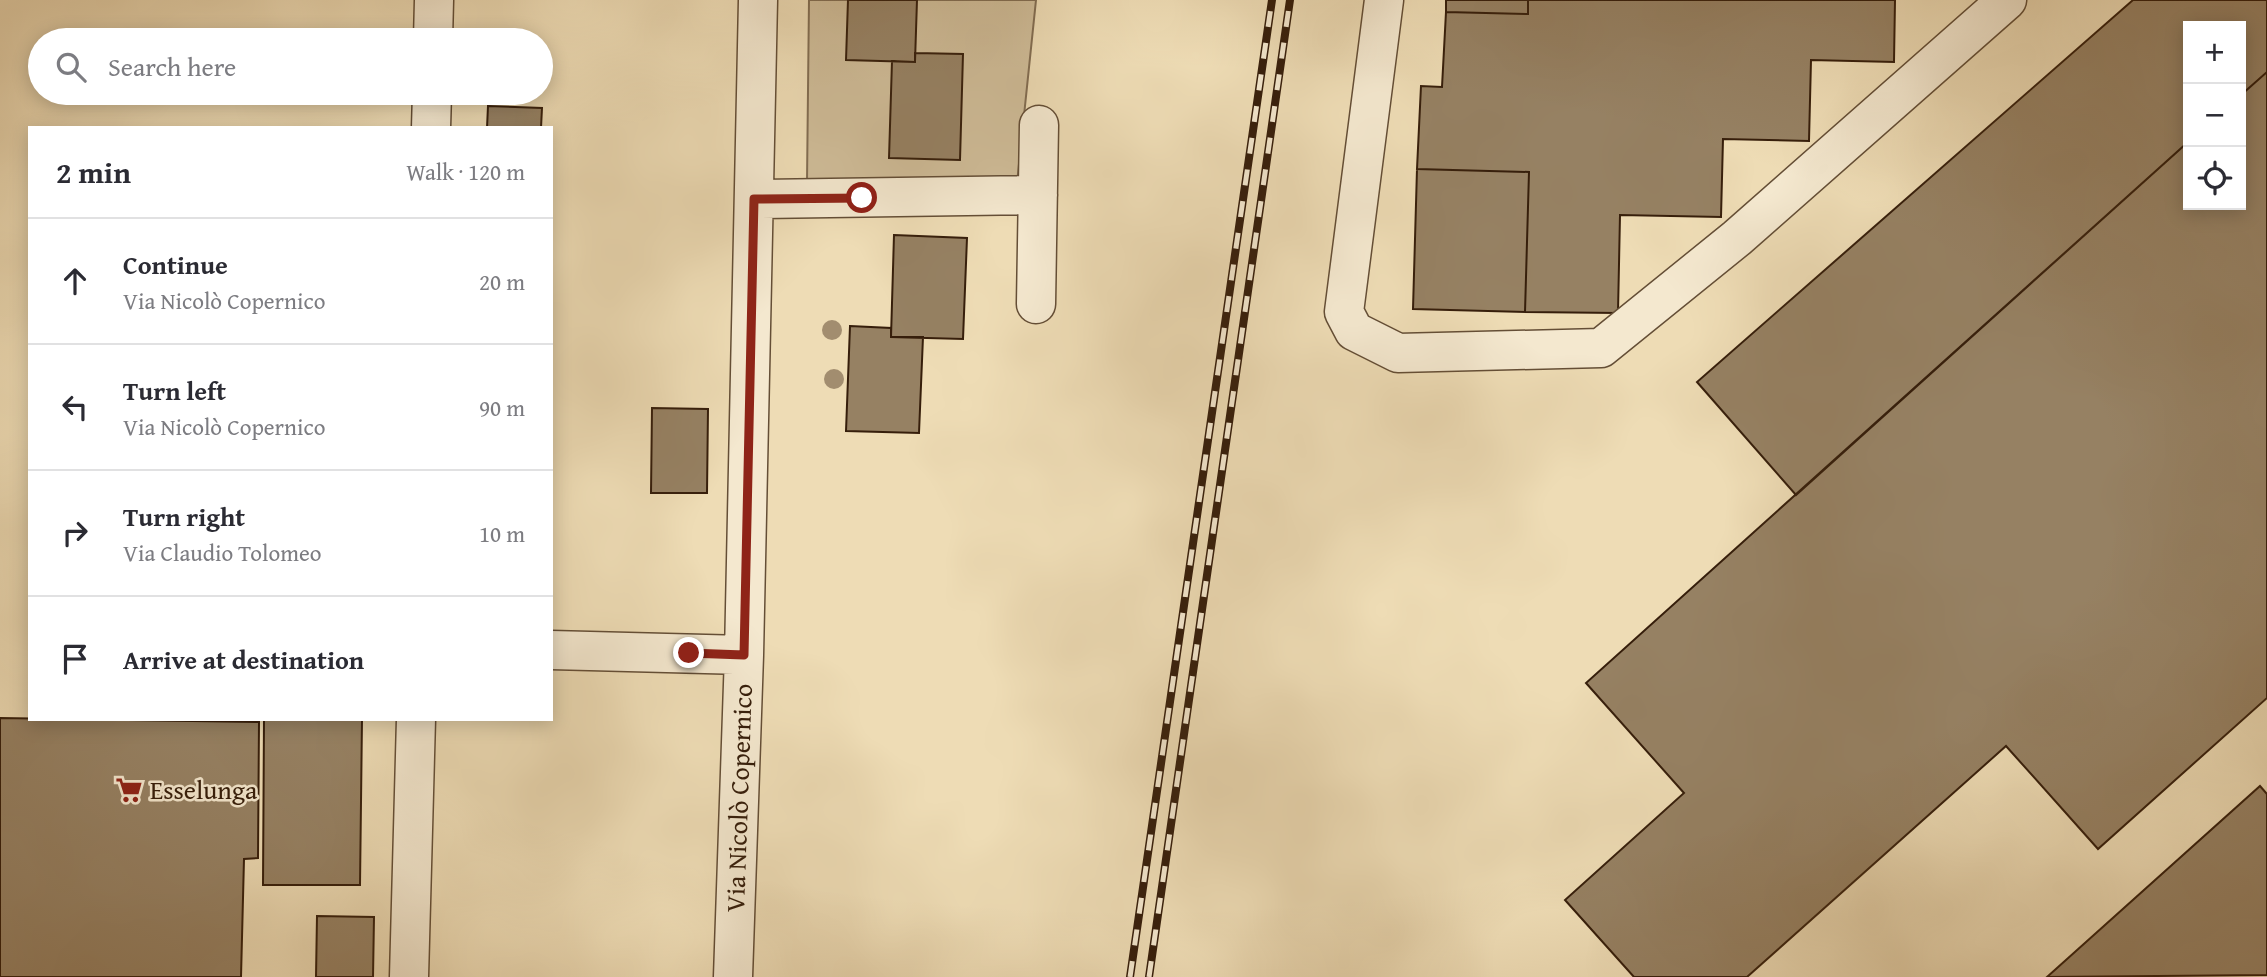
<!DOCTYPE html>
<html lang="en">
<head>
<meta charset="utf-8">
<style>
	:root { --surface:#fff; --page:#f7f7f7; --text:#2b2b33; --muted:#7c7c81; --line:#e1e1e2 }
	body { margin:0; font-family:"Gentium Book Plus",serif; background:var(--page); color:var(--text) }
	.controls { position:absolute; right:21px; top:21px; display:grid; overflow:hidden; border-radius:0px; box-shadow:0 4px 18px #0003 }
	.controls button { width:63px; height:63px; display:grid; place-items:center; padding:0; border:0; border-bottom:2px solid var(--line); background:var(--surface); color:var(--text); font:35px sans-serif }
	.stop { position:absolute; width:21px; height:21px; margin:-16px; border:5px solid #8f2418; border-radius:50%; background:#fff }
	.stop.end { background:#8f2418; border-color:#fff; box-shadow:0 2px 7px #0008 }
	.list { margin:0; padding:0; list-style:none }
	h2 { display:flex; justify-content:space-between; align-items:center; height:91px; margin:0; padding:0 28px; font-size:30px }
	h2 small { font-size:23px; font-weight:400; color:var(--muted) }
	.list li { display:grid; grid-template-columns:46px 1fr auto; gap:21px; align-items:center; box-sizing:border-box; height:126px; padding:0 28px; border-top:2px solid var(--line) }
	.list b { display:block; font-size:26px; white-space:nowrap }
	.list p { margin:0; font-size:23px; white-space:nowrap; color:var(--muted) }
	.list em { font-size:23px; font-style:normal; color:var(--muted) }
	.icon { flex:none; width:38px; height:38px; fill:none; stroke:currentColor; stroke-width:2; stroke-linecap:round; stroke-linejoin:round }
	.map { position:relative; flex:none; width:2267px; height:977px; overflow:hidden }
	.search { position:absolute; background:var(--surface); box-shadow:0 4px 18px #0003; left:28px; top:28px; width:525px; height:77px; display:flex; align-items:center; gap:18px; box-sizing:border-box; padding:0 24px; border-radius:38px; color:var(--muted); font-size:26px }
	.panel { position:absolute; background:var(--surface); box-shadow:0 4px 18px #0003; left:28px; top:126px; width:525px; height:595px; border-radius:0px }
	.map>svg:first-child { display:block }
</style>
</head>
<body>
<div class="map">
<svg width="2267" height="977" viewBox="0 0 2267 977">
	<rect width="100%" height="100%" fill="#eedcb5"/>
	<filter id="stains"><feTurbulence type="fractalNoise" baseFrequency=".00286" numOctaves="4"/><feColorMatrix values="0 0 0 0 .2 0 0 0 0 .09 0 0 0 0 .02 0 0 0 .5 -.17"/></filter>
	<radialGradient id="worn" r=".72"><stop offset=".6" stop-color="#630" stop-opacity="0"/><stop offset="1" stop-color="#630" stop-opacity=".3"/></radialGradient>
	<path fill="#cfbc98" stroke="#826d52" stroke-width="2" d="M809 0H1036L1017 183 807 182Z"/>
	<path fill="#968163" stroke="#361e0b" stroke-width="2" d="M848 0H917L915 62 846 60Z
		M1446 0H1528V14L1446 12Z
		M1528 0H1895L1894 62 1811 60 1809 141 1723 139 1721 217 1620 215 1618 313 1525 312 1529 172 1417 169 1421 86 1442 87 1446 12 1528 14Z
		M2133 0H2267V72L2241 95V26H2188V142L1796 495 1697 382Z
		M915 53 963 54 960 160 889 158 892 61 915 62Z
		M2267 72V698L2098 849 2006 746 1747 977H1634L1565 900 1684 793 1586 683 2188 142V205H2241V95Z
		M488 106 542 108 541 128H487Z
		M1417 169 1529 172 1525 312 1413 309Z
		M894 235 967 238 963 339 891 337Z
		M850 326 891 328V337H923L919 433 846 431Z
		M652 408 708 409 707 493H651Z
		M0 718 259 722 258 858 244 859 241 977H0Z
		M264 719H362L360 885H263Z
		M2260 786 2267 794V975L2047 977Z
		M317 916 374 917 373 977H316Z"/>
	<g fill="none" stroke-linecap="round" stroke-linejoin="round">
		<g stroke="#644e36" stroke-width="41">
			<path id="minor" d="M1384 0 1344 312 1354 331 1398 353 1601 348 1737 238 2007 0
				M433 40 434 0
				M431 128 432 93
				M754 199 1038 195
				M1036 304 1039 125
				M551 650 744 655
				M409 977 416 719
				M733 977 744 655 758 0"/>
		</g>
		<use href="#minor" stroke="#f4e8cf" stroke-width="38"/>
		<g stroke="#361e0b" stroke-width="8">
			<path id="rail" d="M1130 977 1272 0
				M1149 977 1290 0"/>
		</g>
		<use href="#rail" stroke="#f4e8cf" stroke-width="5" stroke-dasharray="16" stroke-linecap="butt"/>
	</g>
	<g fill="#a28d6f">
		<circle cx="832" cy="330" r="10"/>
		<circle cx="834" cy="379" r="10"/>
	</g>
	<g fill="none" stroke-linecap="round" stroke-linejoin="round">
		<path stroke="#8f2418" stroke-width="9" d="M689 653 744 655 754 199 862 198"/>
	</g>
	<defs>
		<g id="supermarket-bare" transform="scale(2.1)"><path d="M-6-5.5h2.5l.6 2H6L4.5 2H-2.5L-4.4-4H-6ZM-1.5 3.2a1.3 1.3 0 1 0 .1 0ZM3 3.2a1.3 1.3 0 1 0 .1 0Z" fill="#8f2418" stroke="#f4e8cf" stroke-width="2.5" paint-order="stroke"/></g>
	</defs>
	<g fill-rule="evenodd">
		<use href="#supermarket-bare" x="129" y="790"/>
	</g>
	<g text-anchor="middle" stroke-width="5" stroke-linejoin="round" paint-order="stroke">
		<g font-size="26" fill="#361e0b" stroke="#f4e8cf" text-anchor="start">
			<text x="150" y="799">Esselunga</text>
		</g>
		<g font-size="26" fill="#361e0b" stroke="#f4e8cf">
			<text transform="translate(739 798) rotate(-88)" y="9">Via Nicolò Copernico</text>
		</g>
	</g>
	<rect width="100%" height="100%" filter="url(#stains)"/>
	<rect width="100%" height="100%" fill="url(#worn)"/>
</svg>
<div class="controls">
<button>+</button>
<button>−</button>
<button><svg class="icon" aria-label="locate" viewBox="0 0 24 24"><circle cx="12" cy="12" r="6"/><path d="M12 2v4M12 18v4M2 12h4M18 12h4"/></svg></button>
</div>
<div class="stop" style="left:862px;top:198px"></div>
<div class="stop end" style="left:689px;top:653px"></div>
<div class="search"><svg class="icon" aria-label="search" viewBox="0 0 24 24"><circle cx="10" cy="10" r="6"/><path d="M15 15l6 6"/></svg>Search here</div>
<section class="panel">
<h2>2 min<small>Walk · 120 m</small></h2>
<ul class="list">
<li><svg class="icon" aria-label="ahead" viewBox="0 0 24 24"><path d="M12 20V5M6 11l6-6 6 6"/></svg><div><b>Continue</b><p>Via Nicolò Copernico</p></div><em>20 m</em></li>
<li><svg class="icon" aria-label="left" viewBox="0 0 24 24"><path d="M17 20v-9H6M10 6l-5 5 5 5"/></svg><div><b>Turn left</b><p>Via Nicolò Copernico</p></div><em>90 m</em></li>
<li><svg class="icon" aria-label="right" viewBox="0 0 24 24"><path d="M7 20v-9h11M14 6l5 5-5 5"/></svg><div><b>Turn right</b><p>Via Claudio Tolomeo</p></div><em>10 m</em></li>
<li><svg class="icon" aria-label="arrive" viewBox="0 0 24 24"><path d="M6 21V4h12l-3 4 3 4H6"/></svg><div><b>Arrive at destination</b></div></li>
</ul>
</section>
</div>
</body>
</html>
